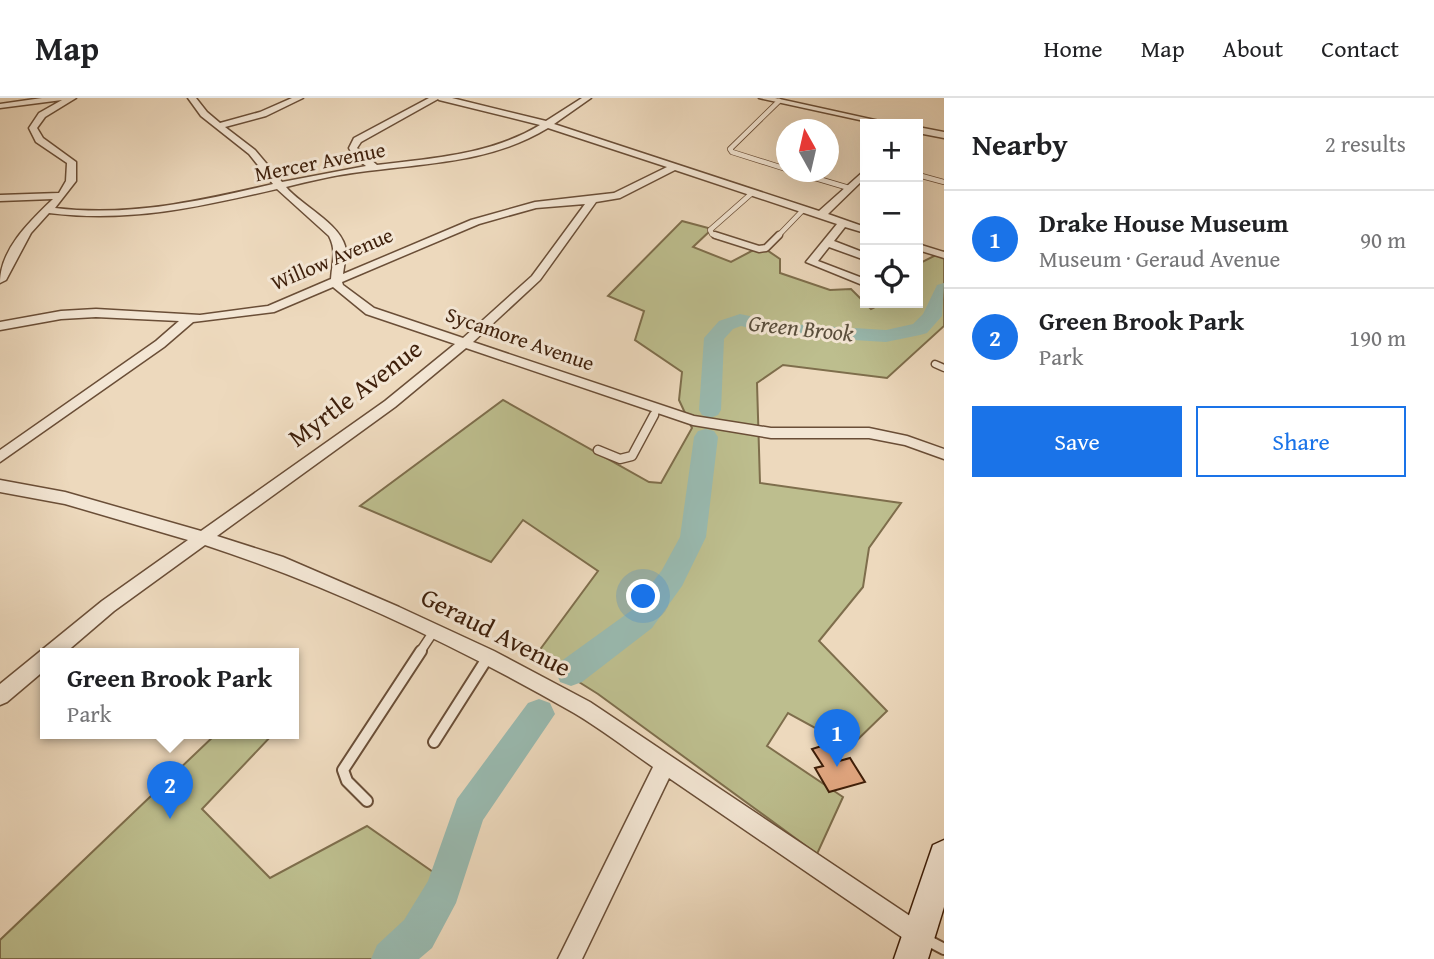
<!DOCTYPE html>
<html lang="en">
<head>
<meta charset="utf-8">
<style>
	:root { --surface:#fff; --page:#f6f6f6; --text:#202124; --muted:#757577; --line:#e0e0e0; --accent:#1a73e8 }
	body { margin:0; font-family:"Gentium Book Plus",serif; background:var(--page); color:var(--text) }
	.controls { position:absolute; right:21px; top:21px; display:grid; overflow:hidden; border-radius:0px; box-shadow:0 7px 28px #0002 }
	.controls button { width:63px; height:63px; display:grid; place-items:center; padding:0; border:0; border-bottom:2px solid var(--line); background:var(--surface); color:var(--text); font:35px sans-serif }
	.compass { position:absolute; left:776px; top:21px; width:63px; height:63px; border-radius:50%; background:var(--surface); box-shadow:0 7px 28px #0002; rotate:352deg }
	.you { position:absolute; left:644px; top:499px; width:24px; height:24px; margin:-18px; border:5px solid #fff; border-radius:50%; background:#1a73e8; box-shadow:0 0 0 10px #1a73e833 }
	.badge { display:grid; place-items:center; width:46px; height:46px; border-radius:50%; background:var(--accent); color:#fff; font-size:23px; font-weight:700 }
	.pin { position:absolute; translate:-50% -58px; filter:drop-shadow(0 2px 4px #0008) }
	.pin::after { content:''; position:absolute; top:37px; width:24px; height:21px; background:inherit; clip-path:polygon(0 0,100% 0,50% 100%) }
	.popup { position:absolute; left:40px; top:550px; width:259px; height:91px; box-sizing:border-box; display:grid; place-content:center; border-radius:0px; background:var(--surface); filter:drop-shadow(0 2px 5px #0005); font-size:23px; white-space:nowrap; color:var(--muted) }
	.popup b { font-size:26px; color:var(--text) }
	.popup::after { content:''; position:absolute; left:50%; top:100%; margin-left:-14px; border:14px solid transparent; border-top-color:var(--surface) }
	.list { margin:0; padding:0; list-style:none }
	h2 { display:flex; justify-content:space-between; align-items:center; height:91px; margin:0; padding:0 28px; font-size:30px }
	h2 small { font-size:23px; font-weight:400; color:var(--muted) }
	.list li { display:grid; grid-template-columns:46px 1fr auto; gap:21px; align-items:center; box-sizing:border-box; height:98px; padding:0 28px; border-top:2px solid var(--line) }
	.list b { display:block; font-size:26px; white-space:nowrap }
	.list p { margin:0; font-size:23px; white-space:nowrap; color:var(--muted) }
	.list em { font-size:23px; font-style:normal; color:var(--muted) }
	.actions { display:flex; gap:14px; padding:21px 28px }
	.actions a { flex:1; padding:16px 0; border:2px solid var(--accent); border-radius:0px; text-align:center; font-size:24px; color:var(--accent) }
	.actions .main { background:var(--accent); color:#fff }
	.icon { flex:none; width:38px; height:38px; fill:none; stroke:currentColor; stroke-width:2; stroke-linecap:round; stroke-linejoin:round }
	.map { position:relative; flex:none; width:944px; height:861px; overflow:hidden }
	header { display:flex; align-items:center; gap:42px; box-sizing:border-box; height:98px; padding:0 35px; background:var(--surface); border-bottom:2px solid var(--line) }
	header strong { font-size:33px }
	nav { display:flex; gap:38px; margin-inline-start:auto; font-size:24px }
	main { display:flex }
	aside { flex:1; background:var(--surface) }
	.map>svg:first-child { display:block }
</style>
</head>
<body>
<header>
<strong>Map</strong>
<nav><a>Home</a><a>Map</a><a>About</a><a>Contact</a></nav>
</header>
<main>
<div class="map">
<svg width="944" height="861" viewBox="0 0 944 861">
	<rect width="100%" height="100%" fill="#edd9bd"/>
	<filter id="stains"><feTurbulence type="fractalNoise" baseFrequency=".00286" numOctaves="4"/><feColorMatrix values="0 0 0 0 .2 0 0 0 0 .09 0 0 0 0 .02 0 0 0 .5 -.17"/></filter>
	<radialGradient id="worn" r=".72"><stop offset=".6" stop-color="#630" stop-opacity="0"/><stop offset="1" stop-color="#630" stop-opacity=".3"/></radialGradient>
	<path fill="#bdbe8e" stroke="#7e6e4c" stroke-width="2" d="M682 123 712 131 693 149 731 164 761 148 780 161V175L830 192 851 191 871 211 883 205H918V166L944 153V228L887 280 783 267 757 285 760 385 901 405 869 450 863 489 819 543 887 613 850 649 788 615 767 648 843 699 817 756 598 596 536 557 598 473 523 422 491 464 360 408 503 302 649 384 661 385 692 330 679 302 682 274 635 242 644 213 608 198Z
		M217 635H274L202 711 270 780 367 728 456 790 413 861H0V842Z"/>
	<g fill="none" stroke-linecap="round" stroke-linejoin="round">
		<path fill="#99bab0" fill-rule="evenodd" d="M944 185 942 218 927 235 920 237 886 244 788 238 741 228 733 231 724 241 721 312 718 317 710 320 702 317 699 312 704 240 719 223 740 216 788 226 886 232 913 226 923 216 937 187Z
			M706 331 714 333 718 339 706 439 682 488 652 530 582 584 571 588 560 584 556 574 560 564 632 512 662 472 680 439 694 339 698 333Z
			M539 601 550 605 555 616 483 722 456 805 432 850 419 861H371L377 847 404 822 428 783 457 701 528 605Z"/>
	</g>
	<path fill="#e5aa84" stroke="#3e1f0a" stroke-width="2" d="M828 646 839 663 850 660 865 684 829 694 815 670 823 668 812 651Z"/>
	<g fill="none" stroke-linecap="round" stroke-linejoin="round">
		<g stroke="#6a4e37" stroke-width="6">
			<path id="lane-far3" d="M779 3 730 51 732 54 786 71
				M795 74 849 90
				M918 77 944 84
				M721 139 712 136 710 132 752 95
				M777 139 803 112"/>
		</g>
		<g stroke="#6a4e37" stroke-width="9">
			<path id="lane-far2" d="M715 137 759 151 766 150 779 137
				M935 266 944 270
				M653 319 658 310"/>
		</g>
		<g stroke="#6a4e37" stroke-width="11">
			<path id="lane-far1" d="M598 352 620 361 632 358 654 317
				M420 554 434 533"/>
		</g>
		<g stroke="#6a4e37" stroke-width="14">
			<path id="lane" d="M434 644 488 559
				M367 703 347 683 343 672 421 553
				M925 841 944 851"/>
		</g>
		<g stroke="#6a4e37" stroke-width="3">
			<path id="street" d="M42 0H76L45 19 37 30 43 40 76 64V83L55 110C130 119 200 103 273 86L249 56 201 18 188 0H196L207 14 220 25 260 14 292 0H303L266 18 225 29 255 52 282 84 366 68 353 58 349 50 354 40 429 0H452L546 23 582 0H591L554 26 819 113 865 72V80L828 116 865 129V135L845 129 834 143 865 155V162L829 149 818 163 865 181V188L806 164 837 126 675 72 620 100 596 104 540 182 473 244 694 318 771 330H869L907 338 944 351V361L905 347 869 340H771L693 327 466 250 395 309 217 438 283 459 399 509 494 553 590 604 925 828 929 836 925 844 917 848 909 844 669 680 582 861H558L653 669C627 651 601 631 574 615 457 548 333 489 205 447L114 513 65 555H46V571L7 604 0 607V586L102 503 188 442 65 406 0 394V382L65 394 201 433 385 303 455 246 366 216 333 189 274 214 193 224 164 249 0 364V352L156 243 179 223 96 219 61 221 0 232V224L61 213 96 211 200 217 268 208 331 181C332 165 337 153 329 138L277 91C199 109 130 125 49 115L31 135 6 182 0 185C0 151 30 123 53 101L0 103V97L59 95 66 83 67 65 36 44 29 30 39 15 62 2 0 10V6ZM438 1 439 2 540 27C490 57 433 60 377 67L357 50 361 44ZM548 30 667 69 614 95 535 104 471 122 343 176C344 167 347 157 345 148 339 125 301 107 286 89 310 83 335 77 360 74 425 65 491 65 548 30ZM585 106 532 178 463 240 374 210 343 187 342 184 479 126 536 110Z
				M759 0H775L893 26H878Z
				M918 29 944 34V40L918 35Z
				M918 146 944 154V160L918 152Z"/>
		</g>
		<g stroke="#3e1f0a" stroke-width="3">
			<path id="secondary" d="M944 742V809L928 861H894L933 747Z"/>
		</g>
		<use href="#lane-far3" stroke="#f3e6d4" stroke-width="4.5"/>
		<use href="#lane-far2" stroke="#f3e6d4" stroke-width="6"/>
		<use href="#lane-far1" stroke="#f3e6d4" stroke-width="8"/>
		<use href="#lane" stroke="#f3e6d4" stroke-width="10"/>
		<use href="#street" fill="#f3e6d4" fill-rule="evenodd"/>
		<use href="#secondary" fill="#f3e6d4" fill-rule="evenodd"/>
	</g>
	<g text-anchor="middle" stroke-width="6" stroke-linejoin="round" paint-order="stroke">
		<g font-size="21" fill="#3e1f0a" stroke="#f3e6d4">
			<text transform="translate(320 64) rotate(-11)" y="7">Mercer Avenue</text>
			<text transform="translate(332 161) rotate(-23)" y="7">Willow Avenue</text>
			<text transform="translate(520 241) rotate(19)" y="7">Sycamore Avenue</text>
		</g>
		<g font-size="23" font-style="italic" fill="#594e3c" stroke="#f3e6d4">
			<text transform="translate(801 230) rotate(6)" y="8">Green Brook</text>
		</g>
		<g font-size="26" fill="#3e1f0a" stroke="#f3e6d4">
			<text transform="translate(355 295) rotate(-37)" y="9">Myrtle Avenue</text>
			<text transform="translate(496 534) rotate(27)" y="9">Geraud Avenue</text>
		</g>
	</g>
	<rect width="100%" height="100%" filter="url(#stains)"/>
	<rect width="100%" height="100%" fill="url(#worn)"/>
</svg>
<div class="controls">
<button>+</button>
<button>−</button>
<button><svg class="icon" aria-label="locate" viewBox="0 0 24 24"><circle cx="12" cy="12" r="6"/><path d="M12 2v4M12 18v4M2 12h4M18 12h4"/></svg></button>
</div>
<svg class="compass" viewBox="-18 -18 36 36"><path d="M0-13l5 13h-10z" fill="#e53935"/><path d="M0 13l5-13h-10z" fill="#757577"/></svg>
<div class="you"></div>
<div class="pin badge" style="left:837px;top:669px">1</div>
<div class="pin badge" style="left:170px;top:721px">2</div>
<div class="popup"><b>Green Brook Park</b>Park</div>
</div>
<aside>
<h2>Nearby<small>2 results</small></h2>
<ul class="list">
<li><span class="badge">1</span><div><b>Drake House Museum</b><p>Museum · Geraud Avenue</p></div><em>90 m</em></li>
<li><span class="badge">2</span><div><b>Green Brook Park</b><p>Park</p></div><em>190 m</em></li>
</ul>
<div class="actions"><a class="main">Save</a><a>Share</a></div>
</aside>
</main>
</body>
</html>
